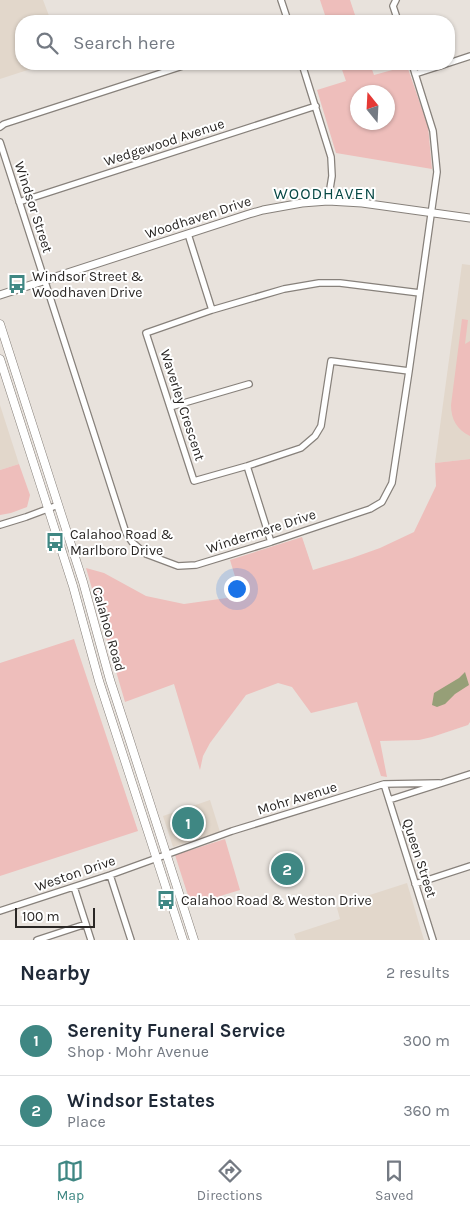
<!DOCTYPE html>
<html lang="en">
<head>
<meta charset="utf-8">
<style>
	:root { --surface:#fff; --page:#f2f2f3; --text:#1f2937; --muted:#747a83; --line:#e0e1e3; --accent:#3f8783 }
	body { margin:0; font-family:Karla,sans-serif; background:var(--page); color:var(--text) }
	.compass { position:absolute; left:350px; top:85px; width:45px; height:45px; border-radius:50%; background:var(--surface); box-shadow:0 1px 4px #0004; rotate:342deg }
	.scale { position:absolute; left:15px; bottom:12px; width:80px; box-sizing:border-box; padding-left:5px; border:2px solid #2a2725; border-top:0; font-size:14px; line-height:18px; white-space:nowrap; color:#2a2725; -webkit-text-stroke:4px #fff; paint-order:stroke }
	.you { position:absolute; left:236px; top:588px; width:18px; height:18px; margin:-12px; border:4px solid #fff; border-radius:50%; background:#1a73e8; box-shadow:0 0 0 8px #1a73e833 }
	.badge { display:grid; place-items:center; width:32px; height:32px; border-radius:50%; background:var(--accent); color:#fff; font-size:16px; font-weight:700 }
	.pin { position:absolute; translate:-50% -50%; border:2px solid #fff; box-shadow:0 1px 5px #0006 }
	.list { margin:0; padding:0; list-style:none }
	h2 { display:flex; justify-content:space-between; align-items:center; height:65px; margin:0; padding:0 20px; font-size:21px }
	h2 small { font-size:16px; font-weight:400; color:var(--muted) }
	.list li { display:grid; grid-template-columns:32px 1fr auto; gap:15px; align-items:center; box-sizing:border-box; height:70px; padding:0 20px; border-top:1px solid var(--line) }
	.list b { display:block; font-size:19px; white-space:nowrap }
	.list p { margin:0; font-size:16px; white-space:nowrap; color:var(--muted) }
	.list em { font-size:16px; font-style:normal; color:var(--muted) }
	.icon { flex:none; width:28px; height:28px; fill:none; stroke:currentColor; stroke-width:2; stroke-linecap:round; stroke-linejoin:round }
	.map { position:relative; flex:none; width:470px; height:940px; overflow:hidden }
	.search { position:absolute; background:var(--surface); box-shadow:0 1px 4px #0004; left:15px; right:15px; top:15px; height:55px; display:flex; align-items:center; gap:12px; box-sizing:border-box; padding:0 18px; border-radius:20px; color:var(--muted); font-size:19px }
	.sheet { height:205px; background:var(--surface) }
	nav { display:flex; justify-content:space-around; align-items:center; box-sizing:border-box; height:70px; border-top:1px solid var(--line); background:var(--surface); font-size:14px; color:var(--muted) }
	nav a { display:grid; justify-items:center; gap:2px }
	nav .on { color:var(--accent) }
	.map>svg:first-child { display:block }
</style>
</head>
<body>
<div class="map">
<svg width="470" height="940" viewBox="0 0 470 940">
	<rect width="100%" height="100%" fill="#e8e2dc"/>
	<path fill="#e2d7cb" d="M0 0H43L51 21H21V64H46L0 79Z
		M462 264 470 265V459L435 463Z
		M0 405 19 464 0 470Z
		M210 800 220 832 173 847 163 816Z
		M407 883 424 940H296L294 934 340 919 337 908 348 902Z"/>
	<path fill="#eebebb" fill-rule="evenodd" d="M320 0H350L357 21H327Z
		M340 64H370L374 75 407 66 428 126 432 169 336 153 317 90 346 81ZM358 92H388V122H358Z
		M462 319 468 320 465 344 470 341V436C457 430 451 419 451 405Z
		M470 459V722L468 725 432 737 419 740 380 741 387 777 381 776 357 702 311 713 292 687 278 683 246 695 210 743 203 756 200 770 174 684 125 702 86 568 104 573 146 596 184 604 241 596 230 560 302 537 313 570 352 558 380 548 414 532 436 486 435 463Z
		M19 464 30 495 27 507 11 513 0 515V470Z
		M74 639 138 831 0 876V663Z
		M225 839 240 890 191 905 175 855Z"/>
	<path fill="#969f77" d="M465 672 469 685 455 694 445 704 437 707 432 705 434 693 459 678Z"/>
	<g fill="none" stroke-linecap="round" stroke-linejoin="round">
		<g stroke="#87817b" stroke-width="8">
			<path id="minor" d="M281 0 288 21
				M396 0 393 6 398 21
				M449 63 470 56
				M302 64 331 157 332 176 328 201
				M415 74 446 64
				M0 127 4 124 189 64
				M0 142 126 533 132 542 146 554 178 566 196 565 271 542 370 509 382 502 392 483 409 371 437 172 433 131 412 64
				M19 202 316 106
				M188 234 212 310
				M409 371 331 361 321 426 315 436 301 448 247 466 194 481 146 333 212 310 284 289 319 283H340L420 293
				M170 407 249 384
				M247 466 271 542
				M0 525 26 517 58 505
				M384 784 433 940
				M389 800 470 774
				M110 875 131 940
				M415 884 470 866
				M74 887 91 940
				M0 911 110 875 232 831 384 784 439 783
				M37 940 86 924"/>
		</g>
		<g stroke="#87817b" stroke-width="9">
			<path id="tertiary" d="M0 295 249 214 263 210 302 203 328 201 362 203 470 218"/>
		</g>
		<g stroke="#87817b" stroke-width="9">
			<path id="secondary" d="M0 324 83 582 110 680 128 735 194 940
				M0 359 73 586 99 681 183 940"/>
		</g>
		<use href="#minor" stroke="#fff" stroke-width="5.5"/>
		<use href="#tertiary" stroke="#fff" stroke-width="7"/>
		<use href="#secondary" stroke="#fff" stroke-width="8"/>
	</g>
	<defs>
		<g id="bus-bare" transform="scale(1.5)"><path d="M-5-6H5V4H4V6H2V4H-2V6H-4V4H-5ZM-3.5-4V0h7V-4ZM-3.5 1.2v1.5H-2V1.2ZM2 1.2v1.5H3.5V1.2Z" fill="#3f8783" stroke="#fff" stroke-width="2.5" paint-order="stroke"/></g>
	</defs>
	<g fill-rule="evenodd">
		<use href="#bus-bare" x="17" y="284"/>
		<use href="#bus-bare" x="55" y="542"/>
		<use href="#bus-bare" x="166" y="900"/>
	</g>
	<g text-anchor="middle" stroke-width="4" stroke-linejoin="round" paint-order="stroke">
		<g font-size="14" fill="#2a2725" stroke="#fff">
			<text transform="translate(164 142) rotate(-18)" y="5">Wedgewood Avenue</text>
			<text transform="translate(34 207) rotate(72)" y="5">Windsor Street</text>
			<text transform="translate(198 217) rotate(-18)" y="5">Woodhaven Drive</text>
			<text transform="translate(183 405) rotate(72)" y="5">Waverley Crescent</text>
			<text transform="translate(261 531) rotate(-18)" y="5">Windermere Drive</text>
			<text transform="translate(109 629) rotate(74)" y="5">Calahoo Road</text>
			<text transform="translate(297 798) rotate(-17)" y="5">Mohr Avenue</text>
			<text transform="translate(420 858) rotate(72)" y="5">Queen Street</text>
			<text transform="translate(75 873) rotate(-19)" y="5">Weston Drive</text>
		</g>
		<g font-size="14" fill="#2a2725" stroke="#fff" text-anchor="start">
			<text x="32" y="281">Windsor Street &amp;<tspan x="32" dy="16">Woodhaven Drive</tspan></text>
			<text x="70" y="539">Calahoo Road &amp;<tspan x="70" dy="16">Marlboro Drive</tspan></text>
			<text x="181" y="905">Calahoo Road &amp; Weston Drive</text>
		</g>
		<g font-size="16" letter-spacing="1" fill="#074845" stroke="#fff">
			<text x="325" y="199">WOODHAVEN</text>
		</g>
	</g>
</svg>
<svg class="compass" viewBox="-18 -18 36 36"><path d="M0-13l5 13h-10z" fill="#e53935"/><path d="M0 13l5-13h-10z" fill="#747a83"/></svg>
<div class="scale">100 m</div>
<div class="you"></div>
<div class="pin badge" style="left:188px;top:823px">1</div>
<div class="pin badge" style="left:287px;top:869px">2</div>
<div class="search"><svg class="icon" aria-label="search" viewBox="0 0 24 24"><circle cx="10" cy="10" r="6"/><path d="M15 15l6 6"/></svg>Search here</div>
</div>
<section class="sheet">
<h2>Nearby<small>2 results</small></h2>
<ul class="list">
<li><span class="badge">1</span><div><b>Serenity Funeral Service</b><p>Shop · Mohr Avenue</p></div><em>300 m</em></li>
<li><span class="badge">2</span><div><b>Windsor Estates</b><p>Place</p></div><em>360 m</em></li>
</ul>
</section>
<nav>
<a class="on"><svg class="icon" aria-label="map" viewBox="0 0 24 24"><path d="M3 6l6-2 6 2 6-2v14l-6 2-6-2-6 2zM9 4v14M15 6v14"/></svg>Map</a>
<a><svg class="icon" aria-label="directions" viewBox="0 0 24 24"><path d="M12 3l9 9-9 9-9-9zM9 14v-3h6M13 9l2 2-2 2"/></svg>Directions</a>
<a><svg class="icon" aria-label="saved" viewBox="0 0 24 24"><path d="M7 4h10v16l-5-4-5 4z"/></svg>Saved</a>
</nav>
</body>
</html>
